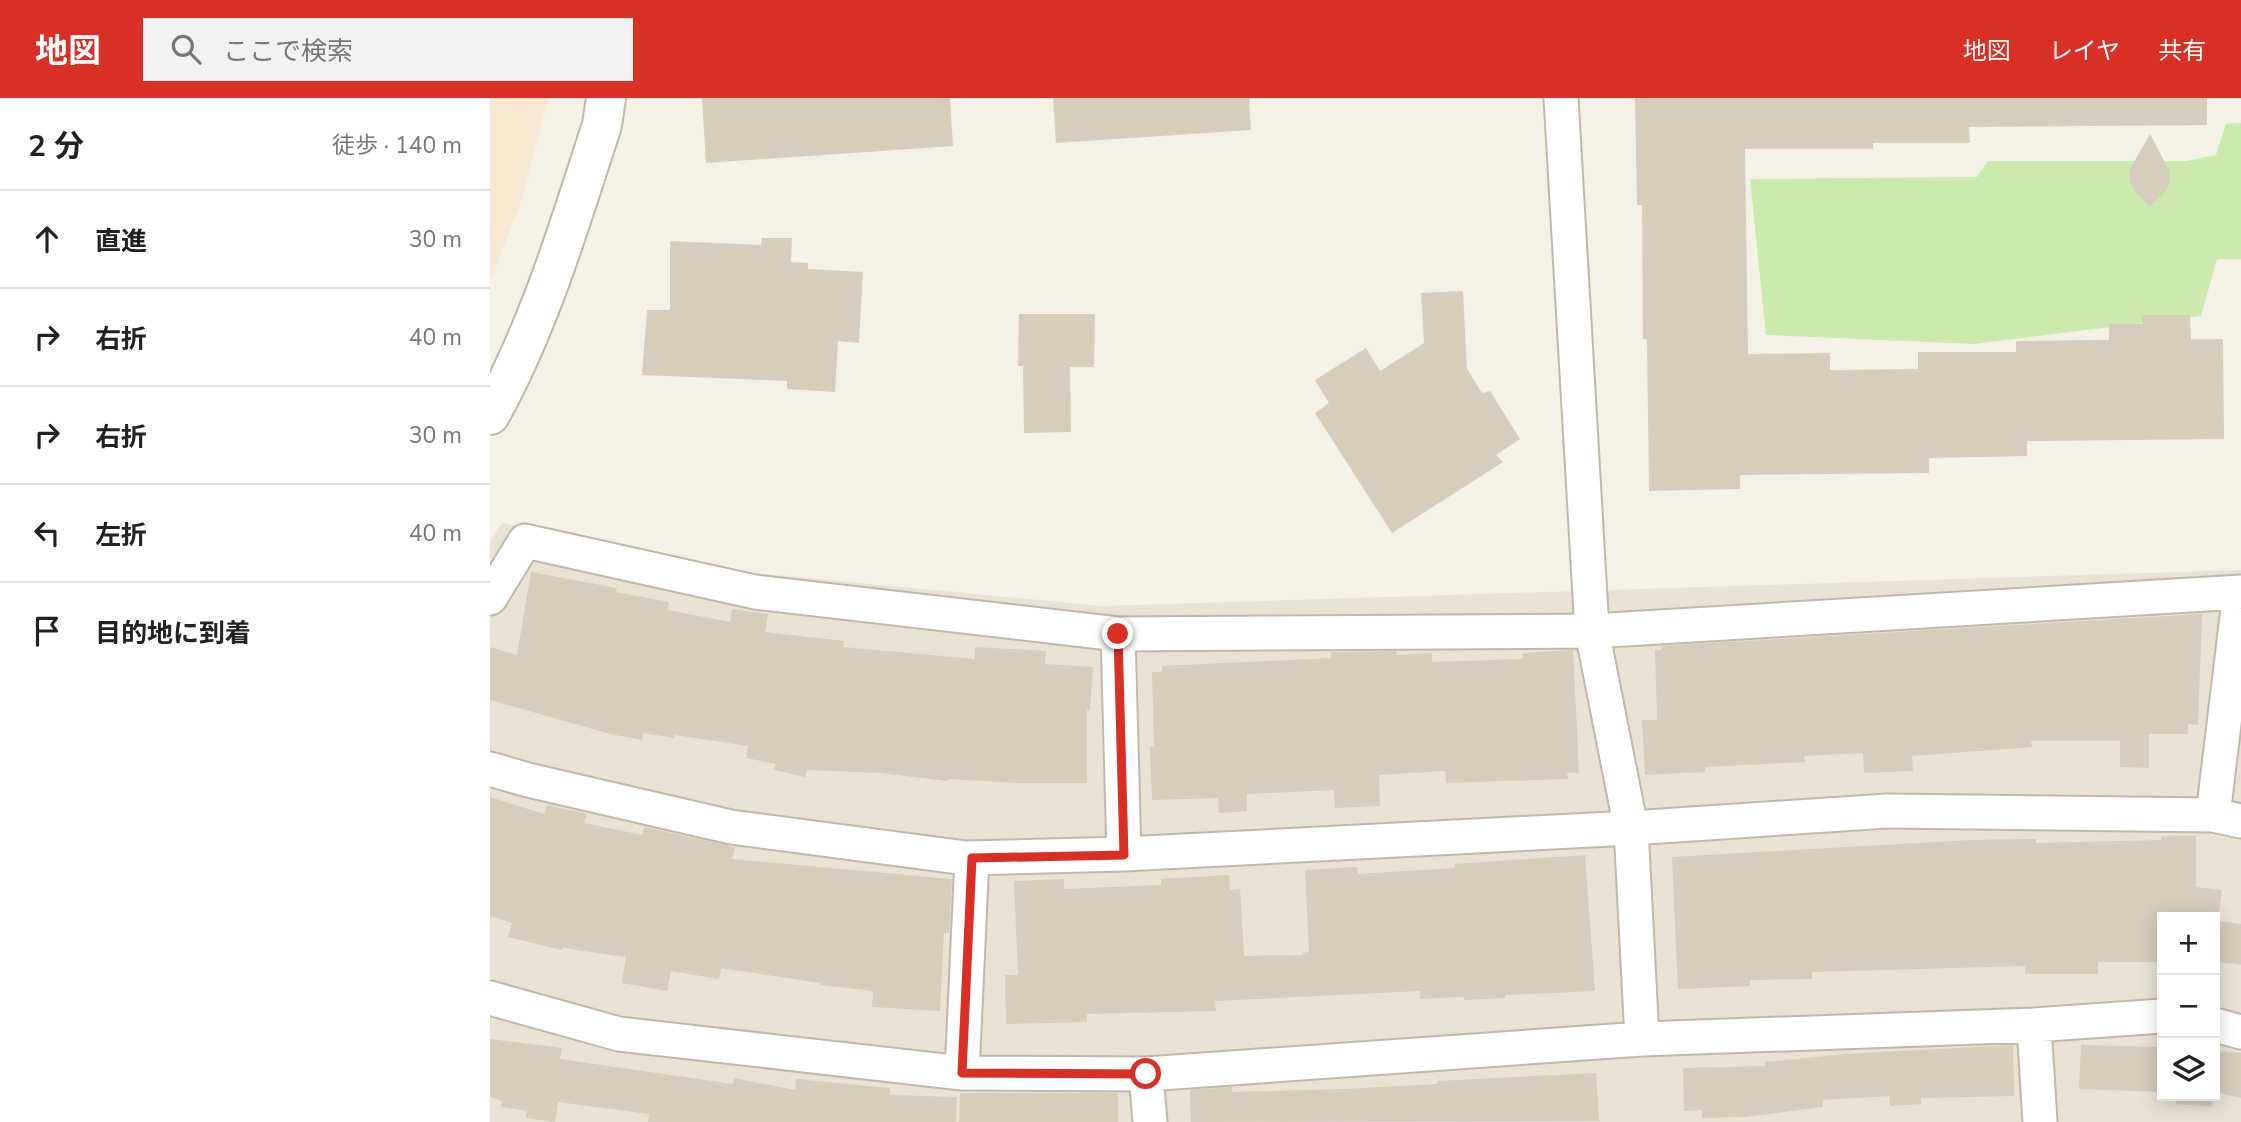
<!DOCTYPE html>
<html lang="ja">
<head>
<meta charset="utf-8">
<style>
	:root { --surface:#fff; --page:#f2f2f2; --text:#222; --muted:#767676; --line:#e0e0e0; --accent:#d93025 }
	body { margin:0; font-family:"Nunito Sans","Noto Sans JP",sans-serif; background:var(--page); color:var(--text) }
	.controls { position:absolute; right:21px; bottom:21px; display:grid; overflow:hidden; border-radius:0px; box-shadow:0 4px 18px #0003 }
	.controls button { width:63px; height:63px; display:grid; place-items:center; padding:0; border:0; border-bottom:2px solid var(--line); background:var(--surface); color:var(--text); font:35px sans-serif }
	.stop { position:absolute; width:21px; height:21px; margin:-16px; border:5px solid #d93025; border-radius:50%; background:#fff }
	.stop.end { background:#d93025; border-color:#fff; box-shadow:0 2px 7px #0008 }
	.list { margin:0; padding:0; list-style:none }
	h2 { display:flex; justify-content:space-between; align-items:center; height:91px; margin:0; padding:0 28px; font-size:30px }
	h2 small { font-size:23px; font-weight:400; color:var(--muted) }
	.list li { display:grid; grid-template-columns:46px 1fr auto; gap:21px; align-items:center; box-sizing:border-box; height:98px; padding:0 28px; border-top:2px solid var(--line) }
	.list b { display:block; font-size:26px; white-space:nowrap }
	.list em { font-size:23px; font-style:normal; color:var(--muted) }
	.icon { flex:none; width:38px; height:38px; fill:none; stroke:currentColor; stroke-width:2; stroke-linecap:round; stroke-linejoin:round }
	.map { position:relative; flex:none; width:1751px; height:1024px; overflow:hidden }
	header { display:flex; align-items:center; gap:42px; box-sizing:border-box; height:98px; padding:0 35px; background:var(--accent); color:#fff }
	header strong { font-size:33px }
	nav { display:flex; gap:38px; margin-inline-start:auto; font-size:24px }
	.search { width:490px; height:63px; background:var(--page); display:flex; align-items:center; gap:18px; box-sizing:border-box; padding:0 24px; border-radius:0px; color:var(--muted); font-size:26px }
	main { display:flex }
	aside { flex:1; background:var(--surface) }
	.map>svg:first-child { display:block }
</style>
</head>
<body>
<header>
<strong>地図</strong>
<div class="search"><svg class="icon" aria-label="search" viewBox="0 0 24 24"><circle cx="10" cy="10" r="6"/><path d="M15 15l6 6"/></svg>ここで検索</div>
<nav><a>地図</a><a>レイヤ</a><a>共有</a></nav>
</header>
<main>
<aside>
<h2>2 分<small>徒歩 · 140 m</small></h2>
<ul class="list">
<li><svg class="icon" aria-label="ahead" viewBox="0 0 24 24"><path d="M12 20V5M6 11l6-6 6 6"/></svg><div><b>直進</b></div><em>30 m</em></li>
<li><svg class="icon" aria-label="right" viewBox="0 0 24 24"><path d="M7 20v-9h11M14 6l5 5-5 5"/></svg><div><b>右折</b></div><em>40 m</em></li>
<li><svg class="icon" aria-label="right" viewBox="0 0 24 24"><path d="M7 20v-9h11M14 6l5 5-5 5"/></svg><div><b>右折</b></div><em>30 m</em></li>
<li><svg class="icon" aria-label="left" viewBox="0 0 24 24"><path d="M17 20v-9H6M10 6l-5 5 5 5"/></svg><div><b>左折</b></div><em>40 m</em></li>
<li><svg class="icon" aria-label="arrive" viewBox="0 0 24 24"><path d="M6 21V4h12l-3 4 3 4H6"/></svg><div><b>目的地に到着</b></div></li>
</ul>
</aside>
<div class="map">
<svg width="1751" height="1024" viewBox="0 0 1751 1024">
	<rect width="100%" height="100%" fill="#f4f1e7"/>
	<path fill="#e8e3d5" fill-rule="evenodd" d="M12 425 243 473 612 508 1751 472V1024H0V444ZM1672 819H1725V998H1672Z"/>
	<path fill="#f7e9d1" d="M0 0H58L34 95 0 185Z"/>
	<path fill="#cceaae" d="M1751 25V161H1727L1711 218 1483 246 1276 237 1260 81 1487 79 1498 63H1697L1726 57 1736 26Z"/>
	<path fill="#d6cdbc" d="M212 0H460L463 48 216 65Z
		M563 0H759L761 32 566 45Z
		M1145 0H1717V27L1479 29 1480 45H1383V51H1255L1258 256 1340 255V272L1428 271V254H1526V243L1619 242V226H1653L1652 217H1700L1701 241H1733L1734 341 1537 343V358L1439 360V375L1250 377V391L1159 393 1157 241H1153L1152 107H1147Z
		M1660 36 1679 72 1680 82 1677 92 1660 108 1645 94 1640 84 1639 73Z
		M272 140H302L301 164 318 165V171L373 174 369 245 348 243 345 294 297 291V283L152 277 157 212H180V143L271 147Z
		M973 193 977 271 992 295 1000 293 1030 341 1006 357 1013 364 902 435 825 315 839 305 825 282 876 250 890 273 934 245 931 195Z
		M529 216H605L604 269H580L581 334 534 335 533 268H528Z
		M41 474 127 490 126 494 179 504 178 512 240 524 242 511 278 516 275 534 354 543 353 549 485 561V549L556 553 555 566 603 569 600 613 597 612V685H529L459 681 458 683 390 675 317 672 315 679 284 672 286 666 256 660 258 648 185 637 184 640 153 635 152 642 120 636 0 602V549L27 557Z
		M1712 516 1708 627 1698 626V636H1659V670L1630 669V643H1541L1542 649 1422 658 1423 673 1374 675 1373 655 1314 658 1315 664 1215 669V674L1155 677 1152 622H1167L1165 552H1172L1171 548Z
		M1083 552 1089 675H1077L1078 681 956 685 955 673 889 677 890 708 845 710 844 692 757 696V713L729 715 728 700 662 702 660 649H664L662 574H672V568L841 560V554L906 553 907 557 942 555V564L1033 561V555Z
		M0 699 54 716 57 707 97 716 94 725 152 737 154 729 245 749 242 761 462 781 459 835H454L450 913 382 909 383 893 330 887V885L231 870 229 881 181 873 177 893 132 885 136 859 73 850 72 852 18 839 22 825 0 818Z
		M1671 738H1706V789L1732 792 1728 823 1751 826V867L1725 863V819H1672V864H1608V876H1535V868L1322 874V881L1260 882V888L1188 891 1182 759 1480 742 1546 741V745L1671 742Z
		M1095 757 1105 893 1015 897V900L974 902V899L930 901V893L725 903 726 913 597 916V924L516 926 515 877H528L524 783 574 781V791L671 787V781L739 777 740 792 750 791 754 858 813 857V855L819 854 815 772 867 769 868 776 965 770V766Z
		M0 941 72 950 70 961 243 986 244 980 305 992 306 981 400 990V997L467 999 466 1024H158L159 1016 68 1004 65 1024 36 1020 37 1013 11 1009 12 1003 0 999Z
		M1523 947 1524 998 1431 1000V1006L1400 1008 1399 998 1333 1002V1009L1255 1019 1212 1020V1012L1194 1013 1193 970 1275 968V964L1355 956Z
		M1591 947 1672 949V998H1723L1722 1009 1686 1006V1000L1671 999V994L1589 991Z
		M1725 953 1751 955V1000L1725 994Z
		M1106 975 1109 1023 701 1024 700 992 742 989V994L855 991 947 986V983Z
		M470 995H628V1024H469Z"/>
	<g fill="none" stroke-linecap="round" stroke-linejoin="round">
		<g stroke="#c0b9a9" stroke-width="37">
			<path id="minor" d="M1071 0 1102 533 1141 730 1152 941
				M0 500 35 443 265 494 628 536 1102 533 1751 494
				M628 536 634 756
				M0 671 38 682 241 729 476 760 634 756 1141 730 1397 713 1723 717 1751 723
				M1723 717 1750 494
				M0 900 129 936 472 975 656 976
				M1544 927 1550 1024
				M1725 927 1751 934
				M472 975 482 760
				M660 1024 656 976 1152 941 1544 927 1672 918"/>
		</g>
		<g stroke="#c0b9a9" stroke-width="42">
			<path id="tertiary" d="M0 317C50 227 80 125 112 27L116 0"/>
		</g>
		<use href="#minor" stroke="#fff" stroke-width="33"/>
		<use href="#tertiary" stroke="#fff" stroke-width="38"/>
	</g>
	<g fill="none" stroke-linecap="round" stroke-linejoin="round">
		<path stroke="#d93025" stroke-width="9" d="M628 536 634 757 482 760 472 975 656 976"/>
	</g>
</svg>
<div class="controls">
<button>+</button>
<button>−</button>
<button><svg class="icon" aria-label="layers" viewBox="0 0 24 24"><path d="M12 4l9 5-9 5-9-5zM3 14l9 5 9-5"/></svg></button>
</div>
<div class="stop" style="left:656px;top:976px"></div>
<div class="stop end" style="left:628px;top:536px"></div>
</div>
</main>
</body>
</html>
